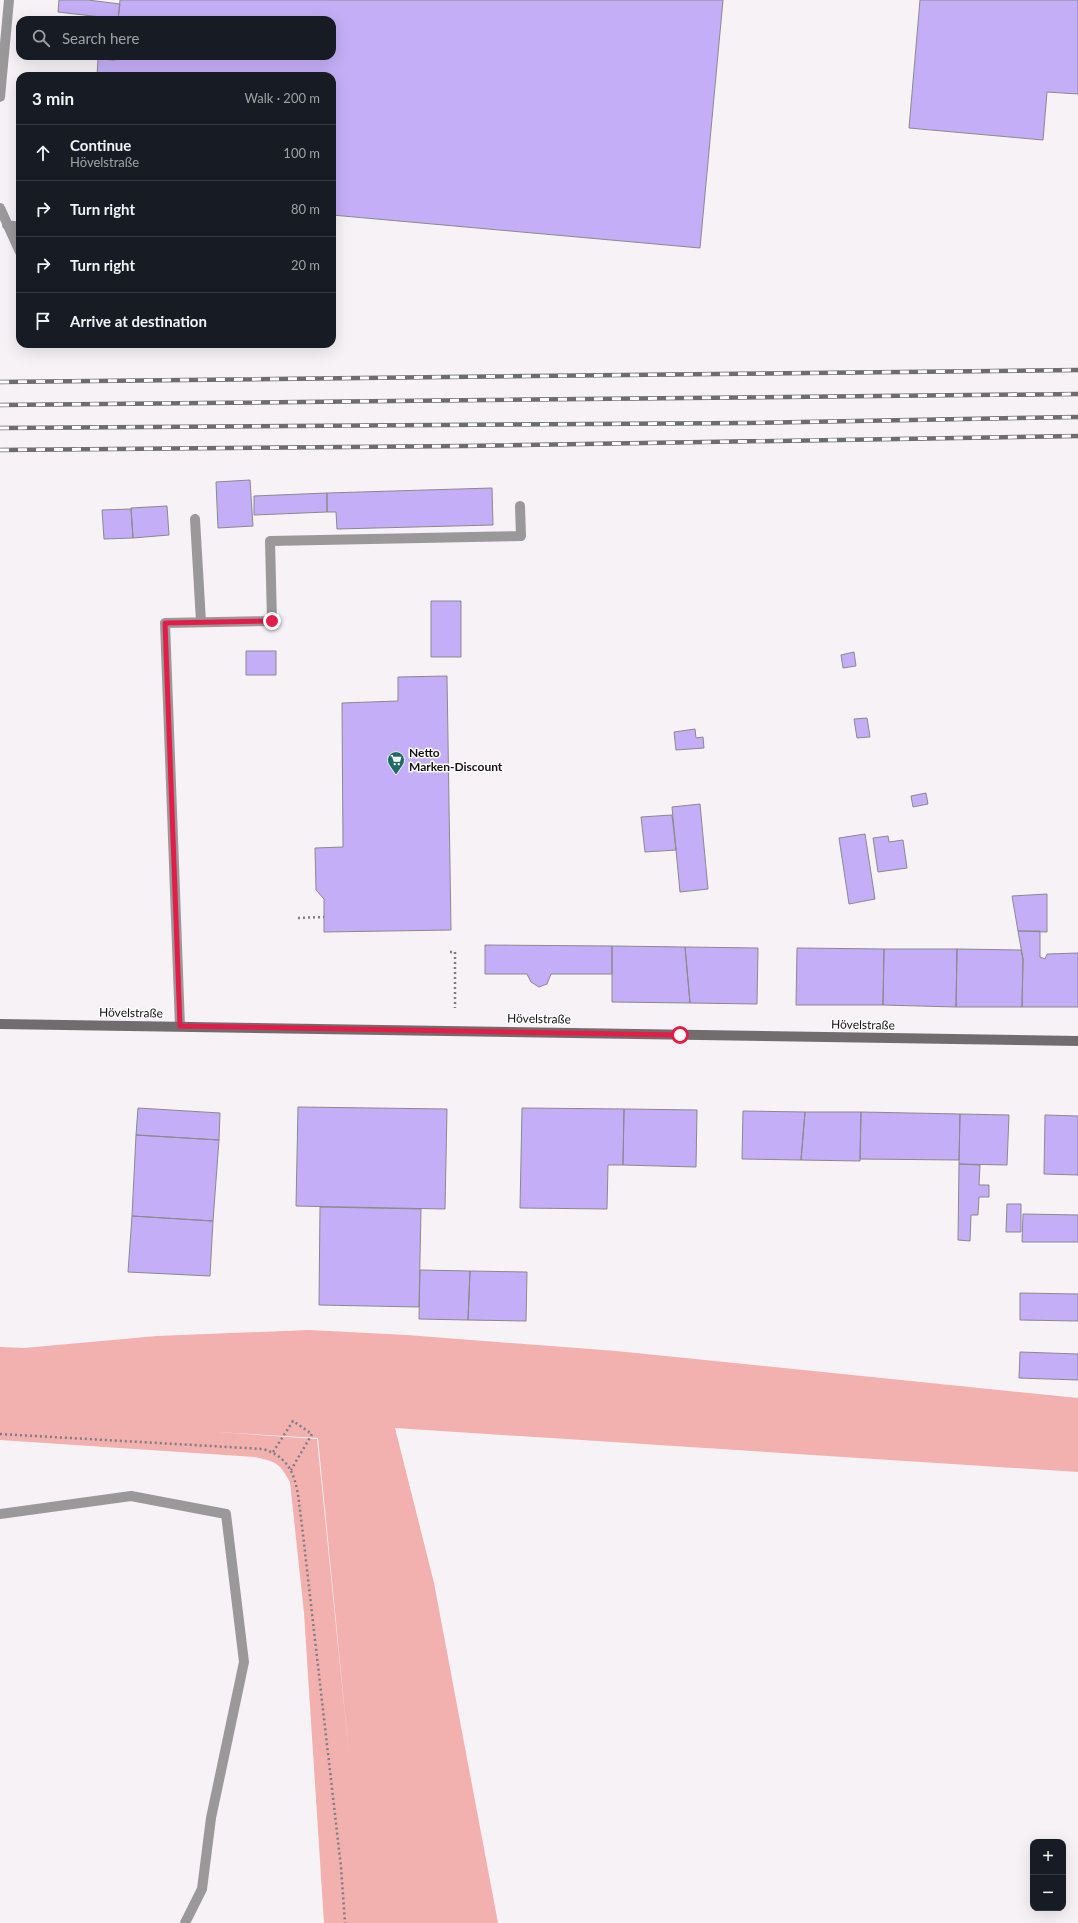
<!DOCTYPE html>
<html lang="en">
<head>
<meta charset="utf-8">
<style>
	:root { --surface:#171b24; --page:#242831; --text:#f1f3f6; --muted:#9ea1a6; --line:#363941 }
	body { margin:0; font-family:Lato,sans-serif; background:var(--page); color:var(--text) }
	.controls { position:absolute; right:12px; bottom:12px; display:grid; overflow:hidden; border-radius:8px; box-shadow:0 4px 16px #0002 }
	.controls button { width:36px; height:36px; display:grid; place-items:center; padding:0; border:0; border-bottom:1px solid var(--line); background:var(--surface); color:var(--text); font:20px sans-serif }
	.stop { position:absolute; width:12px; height:12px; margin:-9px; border:3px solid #e11d48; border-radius:50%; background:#fff }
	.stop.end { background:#e11d48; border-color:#fff; box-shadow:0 1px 4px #0008 }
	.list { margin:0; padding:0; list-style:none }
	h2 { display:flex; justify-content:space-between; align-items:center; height:52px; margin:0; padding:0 16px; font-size:17px }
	h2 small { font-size:13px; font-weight:400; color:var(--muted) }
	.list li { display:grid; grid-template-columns:26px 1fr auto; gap:12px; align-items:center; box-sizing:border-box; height:56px; padding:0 16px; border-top:1px solid var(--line) }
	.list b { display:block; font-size:15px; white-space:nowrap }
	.list p { margin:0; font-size:13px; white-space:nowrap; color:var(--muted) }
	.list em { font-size:13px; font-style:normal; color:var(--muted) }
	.icon { flex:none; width:22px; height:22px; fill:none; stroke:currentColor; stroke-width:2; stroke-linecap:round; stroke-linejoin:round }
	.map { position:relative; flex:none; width:1078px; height:1923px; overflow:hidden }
	.search { position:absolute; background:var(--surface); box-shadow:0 4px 16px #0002; left:16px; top:16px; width:320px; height:44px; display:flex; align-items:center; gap:10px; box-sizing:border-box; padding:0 14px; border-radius:12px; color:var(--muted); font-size:15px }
	.panel { position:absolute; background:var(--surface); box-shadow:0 4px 16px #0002; left:16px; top:72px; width:320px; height:276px; border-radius:12px }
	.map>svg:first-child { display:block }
</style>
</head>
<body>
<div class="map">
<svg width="1078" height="1923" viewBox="0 0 1078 1923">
	<rect width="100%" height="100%" fill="#f6f2f6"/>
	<path fill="#f2b0af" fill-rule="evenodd" d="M309 1330 407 1335 616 1351 1078 1398V1472L395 1428 434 1583 498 1923H324L304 1613 290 1482C279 1462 276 1462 255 1457L0 1440V1347L24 1348 157 1336ZM216 1432 318 1438 350 1764 317 1439Z"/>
	<path fill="#c4aef7" stroke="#8a898e" d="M59 0H88L120 4 118 19 58 12Z
		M120 0H723L700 248 332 215V76H97L98 59 115 60V56H332V20H118Z
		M920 0H1078V94L1047 92 1043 140 909 128Z
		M250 480 253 526 218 528 216 482Z
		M492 488 493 525 337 529 336 512H327V493Z
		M327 493V512L254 515V496Z
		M167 506 169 535 133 538 131 508Z
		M131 509 133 538 104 539 102 510Z
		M431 601H461V657H431Z
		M246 651H276V675H246Z
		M854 652 856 666 843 668 841 655Z
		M447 676 451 930 324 932V899L316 890 315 848 343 847 342 703 398 701V677Z
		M867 718 870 737 857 738 854 719Z
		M695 729 696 738 703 737 704 748 676 750 674 732Z
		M926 793 928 804 913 807 911 796Z
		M700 804 708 889 680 892 672 807Z
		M672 815 676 850 645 852 641 817Z
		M865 834 875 899 849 904 839 838Z
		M888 836 889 842 903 840 907 868 878 872 873 838Z
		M1047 894V932L1018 931 1012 896Z
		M1018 931H1040V957L1045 959 1047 954 1078 953V1007H1022L1023 959Z
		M485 945 612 946V974H551L547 984 539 987 531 982 527 974H485Z
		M612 946 685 947 690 1003 612 1002Z
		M685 947 758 948 757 1004 690 1003Z
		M797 948 884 949 883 1005H796Z
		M884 949H957L956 1007 883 1005Z
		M957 949 1021 950 1023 959 1022 1007H956Z
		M298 1107 447 1109 445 1209 296 1206Z
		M138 1108 220 1113 219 1140 136 1135Z
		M522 1108 624 1109 623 1165H608L607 1209 520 1208Z
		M624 1109 697 1110 696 1167 623 1165Z
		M743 1111 805 1112 801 1160 742 1159Z
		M805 1112H861L860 1161 801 1160Z
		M861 1112 960 1114 959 1160 860 1159Z
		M960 1114 1009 1115 1007 1165 959 1164Z
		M1045 1115 1078 1116V1175L1044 1174Z
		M136 1135 219 1140 213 1221 132 1216Z
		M959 1164 980 1165 979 1185H989V1197H979L978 1215H971L970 1241 958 1240Z
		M1007 1204H1021V1232H1006Z
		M320 1207 421 1209 419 1307 319 1305Z
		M1023 1214 1078 1215V1242H1022Z
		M132 1216 213 1221 210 1276 128 1272Z
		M420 1270 470 1271 468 1320 419 1319Z
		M470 1271 527 1272 526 1321 468 1320Z
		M1020 1293 1078 1294V1321L1020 1320Z
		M1020 1352 1078 1354V1380L1019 1378Z"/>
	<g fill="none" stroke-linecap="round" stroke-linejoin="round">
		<path stroke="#807d80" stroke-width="2.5" stroke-dasharray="2 3" stroke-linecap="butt" d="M298 918 324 917
			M450 952H455V1008
			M0 1434 263 1449C300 1460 297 1494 302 1526L341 1867 345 1923
			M273 1452 293 1421 312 1434 291 1470"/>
		<path stroke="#9b9899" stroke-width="10" d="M0 97 9 0
			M0 208 20 252
			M7 225 20 227
			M195 519 201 622
			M180 1026 165 623 272 621 270 541 521 536 520 506
			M0 1514 131 1496 226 1514 244 1662 211 1818 202 1889 185 1923"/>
		<path stroke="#716d6f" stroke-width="10" d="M0 1024 1078 1041"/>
		<g stroke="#6e6c6e" stroke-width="4.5">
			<path id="rail" d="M0 382 1078 370
				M0 405 1078 394
				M0 428 746 423 1078 417
				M0 450 465 446 1078 436"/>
		</g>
		<use href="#rail" stroke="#fff" stroke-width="3" stroke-dasharray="9" stroke-linecap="butt"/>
	</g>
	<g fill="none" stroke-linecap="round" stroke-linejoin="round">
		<path stroke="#e11d48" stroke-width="5" d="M272 621 165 623 180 1026 680 1035"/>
	</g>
	<defs>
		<g id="supermarket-pin" transform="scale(0.9)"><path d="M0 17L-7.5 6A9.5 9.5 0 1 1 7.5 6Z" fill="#206b66" stroke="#fff"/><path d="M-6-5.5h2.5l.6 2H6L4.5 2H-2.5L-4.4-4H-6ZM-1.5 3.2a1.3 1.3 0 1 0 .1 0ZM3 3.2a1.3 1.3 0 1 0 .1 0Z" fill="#fff"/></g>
	</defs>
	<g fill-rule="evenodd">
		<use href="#supermarket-pin" x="396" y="760"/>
	</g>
	<g text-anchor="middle" stroke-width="3" stroke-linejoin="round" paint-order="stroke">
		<g font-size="12" font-weight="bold" fill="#141314" stroke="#fff" text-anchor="start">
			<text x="409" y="757">Netto<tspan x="409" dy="14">Marken-Discount</tspan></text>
		</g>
		<g font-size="12" fill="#141314" stroke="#fff">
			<text transform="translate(131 1013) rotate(1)" y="4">Hövelstraße</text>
			<text transform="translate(539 1019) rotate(1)" y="4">Hövelstraße</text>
			<text transform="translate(863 1025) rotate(1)" y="4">Hövelstraße</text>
		</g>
	</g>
</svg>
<div class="controls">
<button>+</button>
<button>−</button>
</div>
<div class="stop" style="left:680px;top:1035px"></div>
<div class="stop end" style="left:272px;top:621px"></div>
<div class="search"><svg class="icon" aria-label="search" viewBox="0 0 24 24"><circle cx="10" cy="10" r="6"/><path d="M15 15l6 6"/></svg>Search here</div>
<section class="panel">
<h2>3 min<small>Walk · 200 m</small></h2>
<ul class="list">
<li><svg class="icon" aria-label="ahead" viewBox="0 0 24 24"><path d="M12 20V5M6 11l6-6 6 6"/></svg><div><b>Continue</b><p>Hövelstraße</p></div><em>100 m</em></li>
<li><svg class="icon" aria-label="right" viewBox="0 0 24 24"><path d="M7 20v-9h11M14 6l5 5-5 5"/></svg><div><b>Turn right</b></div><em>80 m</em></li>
<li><svg class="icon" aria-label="right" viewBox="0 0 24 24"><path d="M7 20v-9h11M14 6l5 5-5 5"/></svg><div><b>Turn right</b></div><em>20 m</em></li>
<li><svg class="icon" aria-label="arrive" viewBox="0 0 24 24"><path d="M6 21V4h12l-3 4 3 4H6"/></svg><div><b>Arrive at destination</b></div></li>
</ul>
</section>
</div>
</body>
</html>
